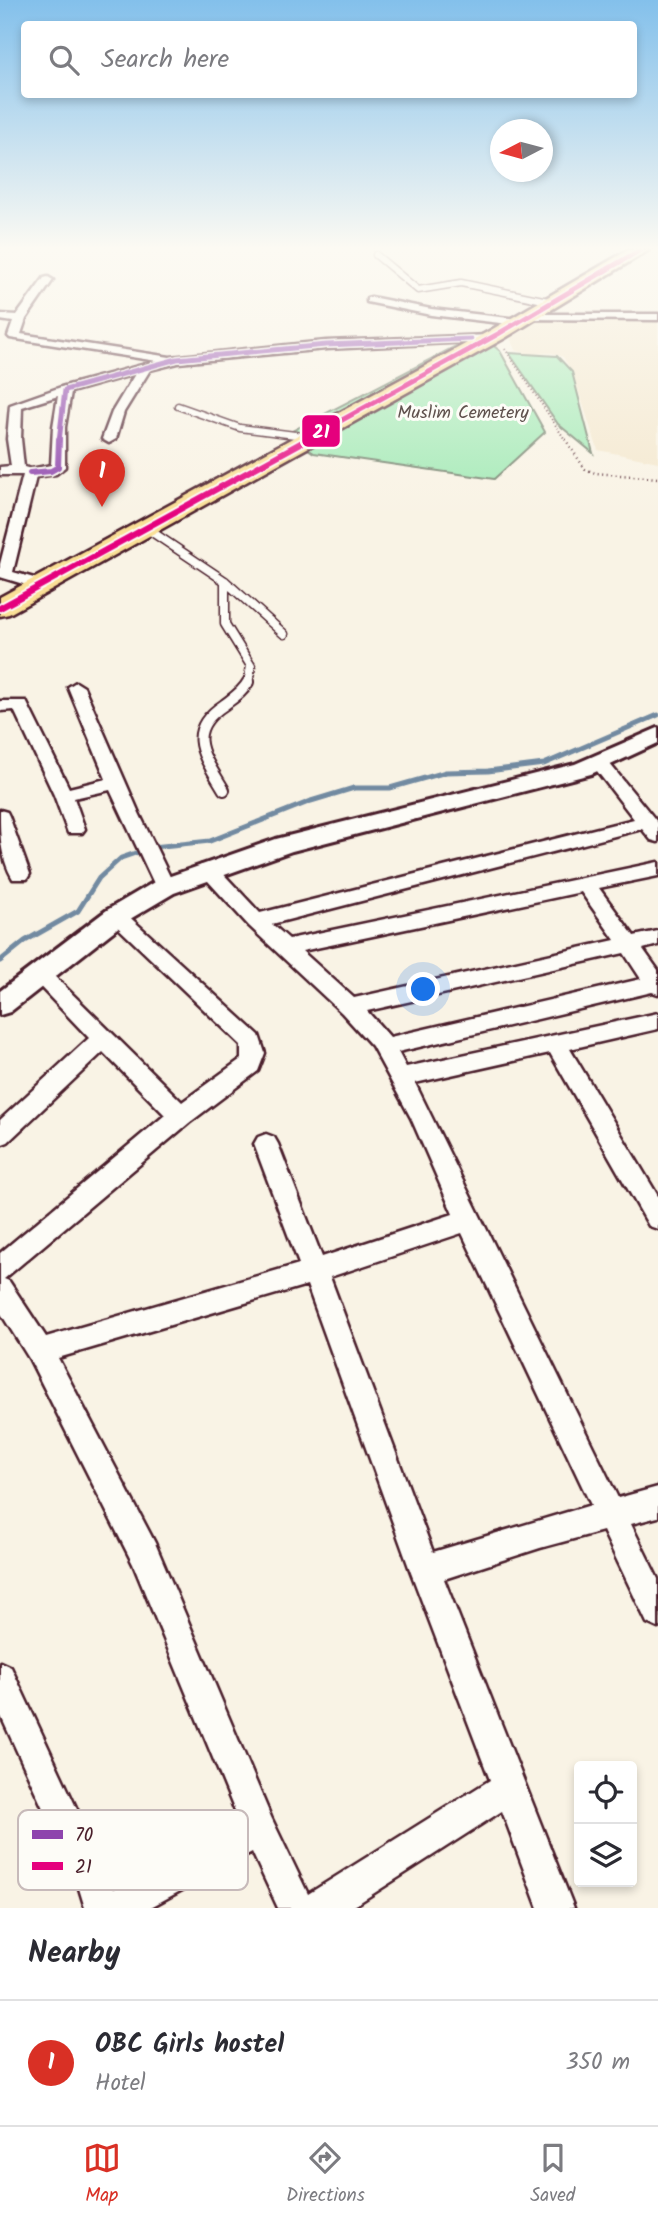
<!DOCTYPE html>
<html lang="en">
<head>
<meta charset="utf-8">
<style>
	:root { --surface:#fff; --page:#f7f7f7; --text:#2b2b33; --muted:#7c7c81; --line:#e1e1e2; --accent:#d93025 }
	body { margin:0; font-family:Kalam,sans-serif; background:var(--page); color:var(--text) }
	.controls { position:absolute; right:21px; bottom:21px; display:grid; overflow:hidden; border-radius:7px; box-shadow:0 4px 10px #0003 }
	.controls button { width:63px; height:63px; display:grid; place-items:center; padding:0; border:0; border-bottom:2px solid var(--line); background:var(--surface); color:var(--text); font:35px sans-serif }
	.compass { position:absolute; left:490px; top:119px; width:63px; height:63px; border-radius:50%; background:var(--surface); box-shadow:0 4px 10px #0003; rotate:264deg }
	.you { position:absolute; left:424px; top:990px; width:24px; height:24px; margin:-18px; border:5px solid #fff; border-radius:50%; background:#1a73e8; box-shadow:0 0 0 10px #1a73e833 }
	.badge { display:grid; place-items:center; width:46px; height:46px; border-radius:50%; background:var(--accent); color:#fff; font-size:23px; font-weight:700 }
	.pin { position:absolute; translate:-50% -58px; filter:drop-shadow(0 2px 4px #0008) }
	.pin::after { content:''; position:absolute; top:37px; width:24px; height:21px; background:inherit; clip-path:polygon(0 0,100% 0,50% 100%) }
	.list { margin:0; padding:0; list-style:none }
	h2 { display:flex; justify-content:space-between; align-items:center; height:91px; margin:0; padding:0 28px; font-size:30px }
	h2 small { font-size:23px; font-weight:400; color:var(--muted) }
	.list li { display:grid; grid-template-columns:46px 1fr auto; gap:21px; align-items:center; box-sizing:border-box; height:126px; padding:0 28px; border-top:2px solid var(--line) }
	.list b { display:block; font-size:26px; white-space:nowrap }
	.list p { margin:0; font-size:23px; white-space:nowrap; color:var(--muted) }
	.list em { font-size:23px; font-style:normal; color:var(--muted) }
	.icon { flex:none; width:38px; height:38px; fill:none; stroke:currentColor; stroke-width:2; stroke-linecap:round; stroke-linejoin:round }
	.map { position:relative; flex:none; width:658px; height:1908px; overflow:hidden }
	.search { position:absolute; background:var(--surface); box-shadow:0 4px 10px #0003; left:21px; right:21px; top:21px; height:77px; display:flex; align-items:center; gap:18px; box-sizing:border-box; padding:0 24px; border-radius:7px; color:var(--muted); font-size:26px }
	.sheet { height:217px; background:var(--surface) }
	nav { display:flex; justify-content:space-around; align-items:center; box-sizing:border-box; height:98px; border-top:2px solid var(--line); background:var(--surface); font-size:19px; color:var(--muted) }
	nav a { display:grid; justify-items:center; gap:4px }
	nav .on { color:var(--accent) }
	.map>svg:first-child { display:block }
</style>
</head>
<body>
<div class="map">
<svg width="658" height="1908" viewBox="0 0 658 1908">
	<rect width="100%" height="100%" fill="#f9f3e5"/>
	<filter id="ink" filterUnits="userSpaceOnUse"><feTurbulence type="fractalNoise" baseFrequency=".0143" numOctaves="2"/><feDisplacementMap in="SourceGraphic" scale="14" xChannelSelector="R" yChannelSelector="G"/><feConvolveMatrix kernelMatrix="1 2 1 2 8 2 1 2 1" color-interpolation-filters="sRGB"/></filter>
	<g filter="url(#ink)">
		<path fill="#f4e8cf" d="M508 321H658V462L598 450 573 374 563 357 552 353 529 354 515 350 509 335Z"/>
		<path fill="#a4eab7" stroke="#778471" stroke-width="2" d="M479 334 500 351 545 432 494 479 314 453 286 434Z
			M509 353 557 356 572 372 593 453 558 424Z"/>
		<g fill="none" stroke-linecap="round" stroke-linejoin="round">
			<path stroke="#728aa1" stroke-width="5" d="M0 961 25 941 78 911 99 878 121 858 153 847 210 841 311 801 354 788H390L446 772 488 771 544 764 658 715"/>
			<g stroke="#4a1f2b" stroke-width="9">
				<path id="service-far2" d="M376 255 418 290 461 283 553 302
					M178 406 240 428 311 437"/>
			</g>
			<g stroke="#4a1f2b" stroke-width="11">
				<path id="service-far1" d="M146 528 225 581 284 634
					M225 581V624L251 666 248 684"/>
			</g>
			<g stroke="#4a1f2b" stroke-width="14">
				<path id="service" d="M224 790C204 756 183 732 224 705 233 698 243 692 248 682"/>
			</g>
			<g stroke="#4a1f2b" stroke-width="5">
				<path id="minor" d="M48 277 53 280 26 319 21 334 170 357 326 341 491 335 497 338 491 341 326 349 178 363 150 370 124 412 116 439 109 443 102 439 112 412 135 374 71 392 65 427V467L56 474 36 477 13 572 48 582 51 585 48 588 43 590 0 577V564L23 475H0V467L11 466 7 439 10 405 61 387 157 361 10 338 8 336 13 322 0 320V314L17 315 44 278ZM58 396 53 427 51 465 31 469 24 467 21 439 22 407Z
					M371 297 431 309 518 319 524 322 518 325 431 315 367 302V298Z
					M528 314H658V320L524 319 522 317Z
					M76 682 84 687 139 813 175 887 172 892H158L110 790 74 798 85 829 82 833H68L54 795 14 710 0 711V701H26L69 788 106 779 68 687Z
					M599 756 605 758 658 823V842L651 840 642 829 272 924 289 939 658 862V876L599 888 634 936 658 931V945L643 949 658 970V994L652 992 398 1052 406 1067 658 1013V1029L570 1049 658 1196V1229L649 1226 550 1053 415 1083 618 1498 658 1487V1517L631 1524 658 1579V1628L647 1623 603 1531 540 1548 444 1579 574 1908H538L502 1811 351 1908H278L252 1852 149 1908H85L78 1885 0 1714V1662L11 1667 114 1889 239 1821 133 1564 30 1360 0 1312V1253L165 1115 103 1052 8 1142 0 1145V1120L89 1038 28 974 31 969 39 966 47 969 182 1102 241 1059V1045L106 916 109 911H123L259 1035 265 1053 258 1071 189 1123 4 1279 9 1281 46 1337 299 1264 254 1144 258 1137 266 1134 274 1137 278 1144 322 1257 453 1214 411 1118 372 1046 342 1013 249 926 198 870 201 865H215L260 913 634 819 590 762ZM581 892 615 940 354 998 302 951ZM624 953 641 979 390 1037 367 1011ZM462 1233 591 1505 433 1552 330 1277ZM307 1285 410 1570 490 1780 308 1894 271 1817 155 1543 58 1358Z
					M0 810 7 812 9 816 30 874 27 879H13C0 857 0 834 0 810Z"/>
			</g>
			<g stroke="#4a1f2b" stroke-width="6">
				<path id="tertiary" d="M658 728V743L591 774 292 851 174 893 125 922 10 1012 0 1015V991L107 910 156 881 276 839 575 764Z"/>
			</g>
			<g stroke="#4a1f2b" stroke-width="5">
				<path id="primary" d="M628 250H649L505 338 9 614 0 616V597L491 330Z"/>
			</g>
			<path stroke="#4a1f2b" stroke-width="2" stroke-dasharray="1 2.5" stroke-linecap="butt" d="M505 349 566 441"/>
			<path stroke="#4a1f2b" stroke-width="2.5" stroke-dasharray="1 3.5" stroke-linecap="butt" d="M565 439 585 469 595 473 658 478"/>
			<use href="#service-far2" stroke="#fdfcf7" stroke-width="6"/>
			<use href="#service-far1" stroke="#fdfcf7" stroke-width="8"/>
			<use href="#service" stroke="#fdfcf7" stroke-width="10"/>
			<use href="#minor" fill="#fdfcf7" fill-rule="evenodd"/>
			<use href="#tertiary" fill="#fdfcf7" fill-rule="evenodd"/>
			<use href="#primary" fill="#fadf96" fill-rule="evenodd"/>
			<g stroke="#fdfcf7" stroke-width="8">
				<path id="bus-1-far1" d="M59 441 65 390 177 359 326 345 471 339"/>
			</g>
			<g stroke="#fdfcf7" stroke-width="10">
				<path id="bus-1" d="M30 473 51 471 58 467 59 439"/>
			</g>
			<g stroke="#fdfcf7" stroke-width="8">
				<path id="bus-2-far1" d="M304 441 498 334 640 250"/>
			</g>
			<g stroke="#fdfcf7" stroke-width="10">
				<path id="bus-2" d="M0 608 308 439"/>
			</g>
			<use href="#bus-1-far1" stroke="#8e44ad" stroke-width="5"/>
			<use href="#bus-1" stroke="#8e44ad" stroke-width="6"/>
			<use href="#bus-2-far1" stroke="#e5007d" stroke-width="5"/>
			<use href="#bus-2" stroke="#e5007d" stroke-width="6"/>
		</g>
	</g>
	<linearGradient id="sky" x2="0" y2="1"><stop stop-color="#83c0eb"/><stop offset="0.48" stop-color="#fcfaf3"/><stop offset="1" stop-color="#fcfaf3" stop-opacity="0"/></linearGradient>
	<rect width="658" height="517" fill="url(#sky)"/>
	<g text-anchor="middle" stroke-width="6" stroke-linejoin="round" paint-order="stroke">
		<g font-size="18" fill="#60524e" stroke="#fdfcf7">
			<text x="463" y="418">Muslim Cemetery</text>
		</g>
	</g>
	<rect x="18" y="1810" width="230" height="80" rx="10" fill="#fdfcf7" stroke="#c7baba" stroke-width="2"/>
	<rect x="32" y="1830" width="31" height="9" fill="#8e44ad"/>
	<rect x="32" y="1862" width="31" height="8" fill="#e5007d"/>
	<g font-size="19" fill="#4a1f2b">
		<text x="75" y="1841">70</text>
		<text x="75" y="1873">21</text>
	</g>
	<rect stroke="#fdfcf7" stroke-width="2.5" x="301" y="414" width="40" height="34" rx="7" fill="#e5007d"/>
	<g font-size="19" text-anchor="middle" font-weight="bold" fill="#fff">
		<text x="321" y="438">21</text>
	</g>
</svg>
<div class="controls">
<button><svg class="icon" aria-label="locate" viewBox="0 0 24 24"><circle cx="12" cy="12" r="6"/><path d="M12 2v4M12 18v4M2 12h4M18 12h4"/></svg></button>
<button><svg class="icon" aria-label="layers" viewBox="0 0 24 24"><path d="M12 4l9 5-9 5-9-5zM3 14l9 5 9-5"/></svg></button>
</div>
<svg class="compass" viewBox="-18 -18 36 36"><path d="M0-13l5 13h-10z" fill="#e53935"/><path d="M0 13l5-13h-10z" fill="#7c7c81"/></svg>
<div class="you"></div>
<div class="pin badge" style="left:102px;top:507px">1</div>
<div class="search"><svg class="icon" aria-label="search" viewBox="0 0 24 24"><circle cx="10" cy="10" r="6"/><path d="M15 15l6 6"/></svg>Search here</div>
</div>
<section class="sheet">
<h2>Nearby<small></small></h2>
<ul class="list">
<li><span class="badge">1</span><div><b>OBC Girls hostel</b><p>Hotel</p></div><em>350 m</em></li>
</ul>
</section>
<nav>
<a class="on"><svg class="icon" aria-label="map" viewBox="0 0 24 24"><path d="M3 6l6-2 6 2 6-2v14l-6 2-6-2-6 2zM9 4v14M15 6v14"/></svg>Map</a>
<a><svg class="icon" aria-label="directions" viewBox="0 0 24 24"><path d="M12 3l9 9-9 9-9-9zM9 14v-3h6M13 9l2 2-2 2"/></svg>Directions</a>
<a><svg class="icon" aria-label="saved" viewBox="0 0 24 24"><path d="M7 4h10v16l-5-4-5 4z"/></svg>Saved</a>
</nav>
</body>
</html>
